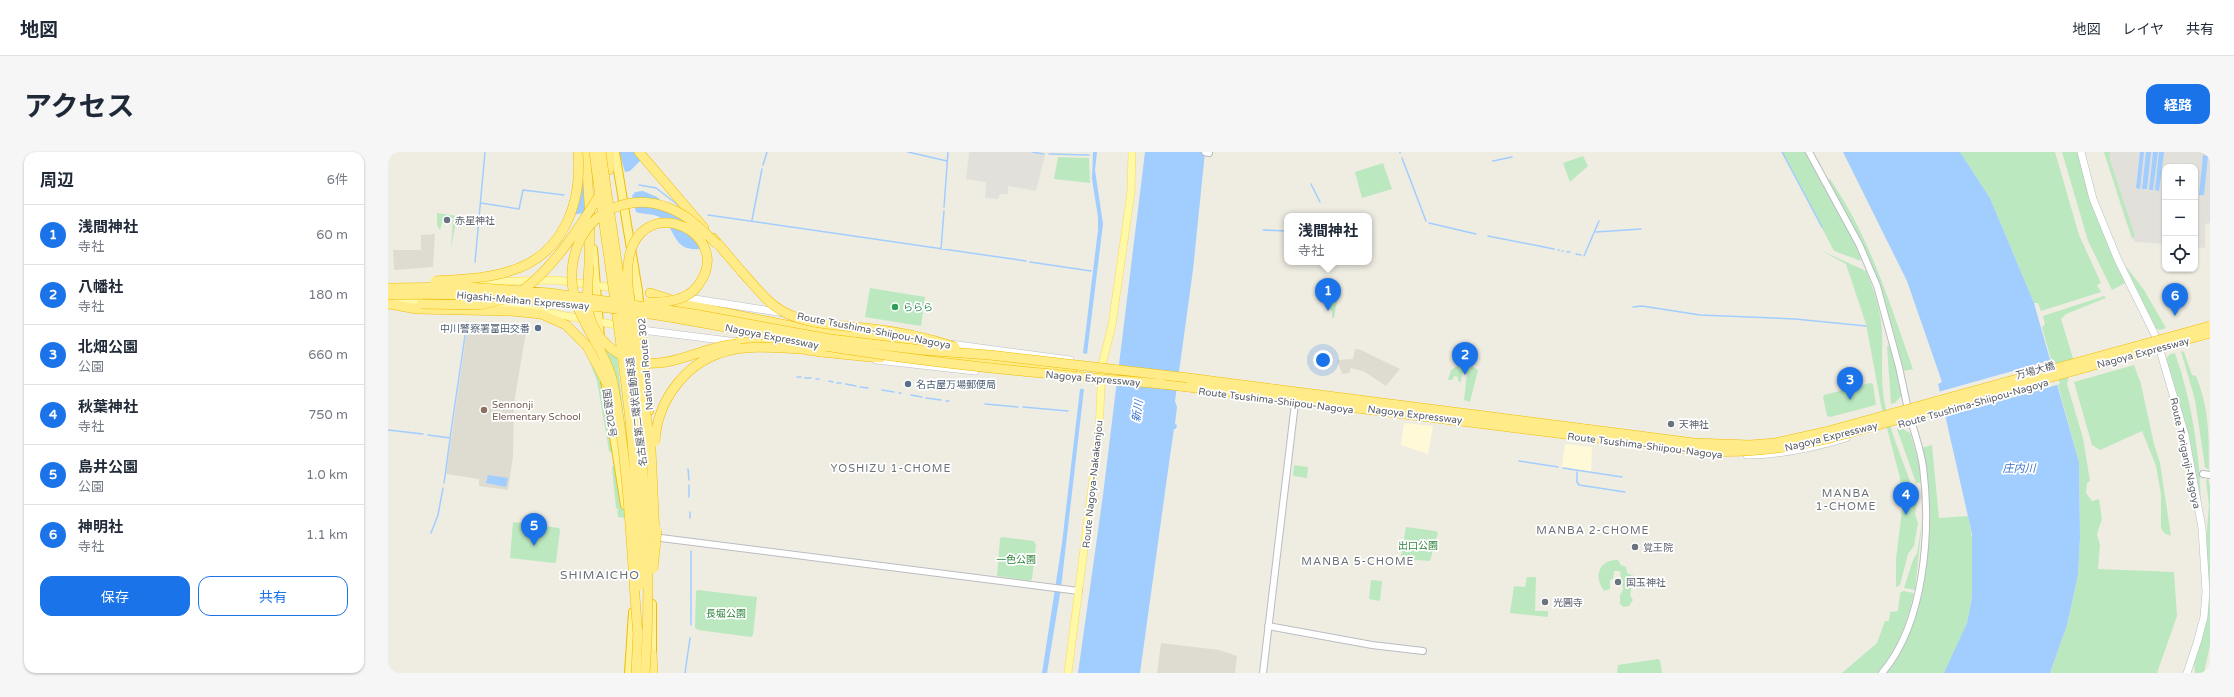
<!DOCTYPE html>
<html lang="ja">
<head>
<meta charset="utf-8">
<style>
	:root { --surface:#fff; --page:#f6f6f7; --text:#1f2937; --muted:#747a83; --line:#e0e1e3; --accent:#1a73e8 }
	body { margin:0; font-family:"Varela Round","Noto Sans JP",sans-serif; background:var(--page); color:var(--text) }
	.controls { position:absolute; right:12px; top:12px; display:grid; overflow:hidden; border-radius:8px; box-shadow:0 1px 3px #0004 }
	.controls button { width:36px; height:36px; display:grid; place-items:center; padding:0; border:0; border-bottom:1px solid var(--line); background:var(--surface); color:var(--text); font:20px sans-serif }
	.you { position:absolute; left:935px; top:208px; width:14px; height:14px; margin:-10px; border:3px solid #fff; border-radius:50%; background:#1a73e8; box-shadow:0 0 0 6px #1a73e833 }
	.badge { display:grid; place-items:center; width:26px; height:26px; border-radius:50%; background:var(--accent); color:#fff; font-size:13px; font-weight:700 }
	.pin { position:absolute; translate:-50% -33px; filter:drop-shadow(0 1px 2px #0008) }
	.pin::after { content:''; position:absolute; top:21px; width:14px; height:12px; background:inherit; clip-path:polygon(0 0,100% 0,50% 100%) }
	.popup { position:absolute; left:896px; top:61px; width:88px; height:52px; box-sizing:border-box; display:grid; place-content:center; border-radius:8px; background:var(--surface); filter:drop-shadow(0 1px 3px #0005); font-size:13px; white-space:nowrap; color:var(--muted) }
	.popup b { font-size:15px; color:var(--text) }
	.popup::after { content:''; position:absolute; left:50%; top:100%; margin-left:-8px; border:8px solid transparent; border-top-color:var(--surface) }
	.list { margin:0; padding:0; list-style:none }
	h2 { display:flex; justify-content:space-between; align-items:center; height:52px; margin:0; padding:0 16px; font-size:17px }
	h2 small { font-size:13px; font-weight:400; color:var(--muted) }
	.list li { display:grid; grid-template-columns:26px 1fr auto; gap:12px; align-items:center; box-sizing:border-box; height:60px; padding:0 16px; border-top:1px solid var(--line) }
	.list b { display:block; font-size:15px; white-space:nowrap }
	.list p { margin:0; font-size:13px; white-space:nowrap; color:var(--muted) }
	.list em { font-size:13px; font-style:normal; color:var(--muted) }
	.actions { display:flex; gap:8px; padding:12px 16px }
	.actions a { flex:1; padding:9px 0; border:1px solid var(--accent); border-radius:12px; text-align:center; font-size:14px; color:var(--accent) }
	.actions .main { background:var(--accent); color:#fff }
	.icon { flex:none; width:22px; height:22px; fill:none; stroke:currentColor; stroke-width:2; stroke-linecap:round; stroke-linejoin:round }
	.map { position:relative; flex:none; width:1822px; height:521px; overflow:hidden; border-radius:12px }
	header { display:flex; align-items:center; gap:24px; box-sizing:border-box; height:56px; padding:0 20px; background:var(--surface); border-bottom:1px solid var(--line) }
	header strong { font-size:19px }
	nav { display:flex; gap:22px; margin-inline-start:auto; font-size:14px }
	.intro { display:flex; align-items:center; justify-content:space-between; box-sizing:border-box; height:96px; padding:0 24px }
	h1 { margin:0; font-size:28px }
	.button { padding:10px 18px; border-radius:12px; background:var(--accent); color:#fff; font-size:14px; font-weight:700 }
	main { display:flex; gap:24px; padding:0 24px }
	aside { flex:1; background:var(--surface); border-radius:12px; box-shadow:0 1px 3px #0004 }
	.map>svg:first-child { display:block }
</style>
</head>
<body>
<header>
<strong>地図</strong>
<nav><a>地図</a><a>レイヤ</a><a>共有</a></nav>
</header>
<div class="intro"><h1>アクセス</h1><a class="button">経路</a></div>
<main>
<aside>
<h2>周辺<small>6件</small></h2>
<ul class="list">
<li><span class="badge">1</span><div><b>浅間神社</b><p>寺社</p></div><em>60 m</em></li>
<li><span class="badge">2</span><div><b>八幡社</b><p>寺社</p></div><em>180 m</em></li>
<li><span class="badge">3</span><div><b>北畑公園</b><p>公園</p></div><em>660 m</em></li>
<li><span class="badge">4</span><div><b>秋葉神社</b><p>寺社</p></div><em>750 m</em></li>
<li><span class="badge">5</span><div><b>島井公園</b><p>公園</p></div><em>1.0 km</em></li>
<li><span class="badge">6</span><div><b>神明社</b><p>寺社</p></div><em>1.1 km</em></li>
</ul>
<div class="actions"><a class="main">保存</a><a>共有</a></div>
</aside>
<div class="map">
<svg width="1822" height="521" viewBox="0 0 1822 521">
	<rect width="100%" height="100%" fill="#efede2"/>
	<path fill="#fff9d7" d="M1016 271 1045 274 1040 302 1013 293Z
		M1177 292 1204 295 1203 320 1174 315Z"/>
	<path fill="#e2e0da" d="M581 0H643L657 3 648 39 620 34V42H612L610 47 597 46 598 30 578 27Z
		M1716 0H1822V71L1817 72V96L1807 95V15H1777V92L1747 90 1744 86 1737 67Z"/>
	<path fill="#dedcd1" d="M47 82 45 115 6 118 5 98H33V83Z
		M80 171 138 180 126 251 125 304 120 338 91 334V327L58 322Z
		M967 197 973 198 1012 217 998 234 977 220 963 216 961 221 954 222 949 208 965 207Z
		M773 491 831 498 849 504 847 521H769Z"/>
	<path fill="#bce8c0" d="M1394 0H1419L1469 94 1473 109 1446 99Z
		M1572 0H1667L1691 83 1713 131 1709 133 1713 140 1653 159 1650 151H1646L1602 46Z
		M1674 0H1690L1739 130 1724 138 1700 89Z
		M1716 0H1722V8L1747 84 1744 86Z
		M1195 4 1200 14 1182 30 1175 11Z
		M670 5 701 6 702 31 666 27Z
		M995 11 1004 37 974 46 967 20Z
		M1442 27C1483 87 1501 150 1525 217L1516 219 1496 145 1473 90 1440 28Z
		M49 61 69 64 63 96 65 66 56 64 52 78 49 73Z
		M1432 98 1478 119C1485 135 1490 151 1493 168 1496 194 1492 221 1496 248 1502 284 1520 317 1529 352L1527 362 1530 371 1526 394 1520 402 1512 433 1508 435V407L1514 358 1512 348V326L1493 253 1478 172 1458 112Z
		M1738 114 1756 138 1778 176 1772 178 1765 175Z
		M482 136 537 145 533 174 477 165Z
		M943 144 949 149 946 166H944V159L936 154 938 146Z
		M1716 144 1718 146 1678 162 1673 167 1685 206 1679 232 1695 286 1702 329 1699 331 1698 341 1704 349 1711 347 1714 367 1709 382 1712 393 1710 417 1786 420 1789 464 1769 521H1662L1679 473 1690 423 1692 386 1691 310 1654 175 1657 172 1655 164Z
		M218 189 221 200 229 205 241 314 221 299 209 229 200 205Z
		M1501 193 1508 215 1514 243 1507 251 1503 252 1499 194Z
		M1793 199 1796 200 1804 223 1808 224C1821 256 1821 283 1821 318L1817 315 1807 248Z
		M1787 201C1804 249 1812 303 1813 354L1799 282 1778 207 1782 202Z
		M1071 213 1083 214 1090 218 1082 250 1076 248 1079 221H1074L1073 230 1070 229V225L1066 224 1064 228H1060L1063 218Z
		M1746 213 1753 232 1766 292 1772 311 1783 384 1776 381 1773 376V343L1768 314 1754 279 1712 298 1704 293 1686 230Z
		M1482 231 1485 232 1488 253 1442 265 1439 264 1435 245 1436 243Z
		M1513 276 1522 281 1531 311 1533 330 1531 331H1528L1509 277Z
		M1544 293 1551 366 1580 364C1588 397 1588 437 1579 471 1574 488 1564 505 1556 521H1496L1510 502 1525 469 1540 355 1538 314 1533 296Z
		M226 313H230L238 366 230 365 229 359 231 358 228 356 224 316Z
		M906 313 920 315 919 326 905 324Z
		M1820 326 1822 334V493L1816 521H1807L1806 510 1820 442 1818 389 1821 353 1818 329Z
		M125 370 171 376 172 378 168 410 166 411 122 406Z
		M1534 371 1527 438 1516 436 1525 408 1529 401Z
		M1018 375 1048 379 1050 381 1042 409 1014 407 1013 404Z
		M614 385 646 389 648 393 644 427 642 429 609 424 612 387Z
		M1230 408 1233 413 1238 415 1239 421 1246 424 1242 443 1245 448 1241 454 1236 455 1232 452V443L1235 438 1232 419H1226L1225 427 1222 428V437L1216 439C1205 425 1211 407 1230 408Z
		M1139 425H1148L1147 459H1160V465L1122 461 1126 434 1137 435Z
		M983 428 994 429 992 449 981 447Z
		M310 438 369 445 365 483 363 485 310 478 307 476 308 439Z
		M1515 439 1526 441C1519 470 1510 499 1489 521H1454L1489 491 1497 469H1501L1502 460 1510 459 1512 441Z
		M1270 507 1272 508 1274 521H1229L1230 513Z"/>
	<path fill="#a2cdff" d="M231 0H251L253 8 242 19 237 20Z
		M705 0H709L707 18 715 72 699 202 695 201 710 78V65L704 27Z
		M757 0H817L805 118 787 249 789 255 787 272 789 273 788 277H786L782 304 752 521H690L715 343Z
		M1455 0H1572L1602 46 1646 151 1691 310 1692 386 1690 423 1679 473 1662 521H1556L1579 471 1584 446V382L1550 232 1554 230 1519 129Z
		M1752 0H1756L1752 37 1748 36Z
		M1758 0H1763L1759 37H1754Z
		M1765 0H1770L1765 38H1761Z
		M1771 0H1776L1771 39 1767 38Z
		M1815 3 1820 4 1816 43H1811Z
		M192 27 198 28 199 56 196 61 178 64Z
		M255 39 269 45 317 89 312 97C284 99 290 80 273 66 266 61 257 63 248 60L244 44 247 40Z
		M692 237H696L673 436 659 521H654L674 391Z
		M100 323 120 326 118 335 98 331Z"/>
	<path fill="#efede2" d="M1664 208 1672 232 1556 265 1550 240Z"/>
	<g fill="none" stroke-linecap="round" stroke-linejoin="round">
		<path stroke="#a2cdff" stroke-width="1.5" d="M520 0 559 9
			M644 0 656 2
			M1012 0V1
			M1394 0 1434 75
			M661 2 701 3
			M1014 6 1038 69
			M1105 9 1124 5
			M375 13 379 0
			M923 32 932 50
			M251 33 268 36 294 56
			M93 51 131 57 135 38 176 43
			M556 55 560 0
			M320 63 638 109
			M364 68 374 17
			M1041 71 1088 82
			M875 78 899 79
			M1208 80 1253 77
			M1100 84 1166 97
			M553 97 556 59
			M1170 98H1171
			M1174 99H1175
			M1179 100H1182
			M1188 102 1193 103
			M1196 104 1211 69
			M87 110 97 0
			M642 110 703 119
			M1245 155 1254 154 1312 163 1407 167 1478 174
			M409 225H413
			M417 226H423
			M428 227H431
			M441 229 445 230
			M449 231H453
			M458 232 468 234
			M472 235 480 236
			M494 238 506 240
			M511 241H513
			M523 243 534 245
			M538 246 553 248
			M558 249H561
			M597 252 630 255
			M635 255 680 259
			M0 278 35 282
			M40 283 62 286 79 170
			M1131 309 1170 315
			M1175 316 1234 325
			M300 317 301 328
			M1189 320V330L1191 333 1237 340
			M56 331 62 287
			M301 333V345
			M302 360V366
			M43 381 50 363 55 336
			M303 399V473
			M297 521 302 486"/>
		<g stroke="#babcc2" stroke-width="8">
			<path id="tertiary" d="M817 0 821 1
				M1421 0 1471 92 1489 134 1511 215 1519 253
				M1815 322 1822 323
				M265 385 691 439
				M880 474 984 493 1035 499
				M875 521 907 251
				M1494 521C1537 471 1543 379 1535 315 1533 299 1527 283 1523 268"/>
		</g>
		<g stroke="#bbbec5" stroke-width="8">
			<path id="secondary" d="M1693 0 1705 47 1730 108 1768 185 1797 283 1814 376 1818 440 1816 465 1809 491 1799 521
				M294 145 396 161
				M254 178 349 190
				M562 192 682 208
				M488 208 587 219
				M1359 303C1393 303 1425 296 1458 286"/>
		</g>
		<g stroke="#fcdc4d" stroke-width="8">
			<path id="primary" d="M90 130 168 128 250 139
				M0 149 40 148
				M106 151 234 174
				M680 521 711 280 714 213 724 173 743 40 744 0"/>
		</g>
		<g stroke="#f1bc00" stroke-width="10">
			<path id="trunk" d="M227 0 250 139 261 259
				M205 97 212 185
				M217 228 237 353
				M264 506V452
				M241 521 245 460"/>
		</g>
		<g stroke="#f1bc00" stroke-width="10">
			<path id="motorway" d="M198 0 202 67 201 113
				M251 0 316 76
				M221 18 222 0
				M325 86 354 120
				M262 141 299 153 403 174 536 190
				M1 152 29 157 123 159 153 162 178 173 199 194
				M350 190 408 192
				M433 200 493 206
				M524 203 684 218
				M774 232 800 235
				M264 501 265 521"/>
		</g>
		<use href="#tertiary" stroke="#fff" stroke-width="6"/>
		<use href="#secondary" stroke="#fff" stroke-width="7"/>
		<use href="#primary" stroke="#fff9a7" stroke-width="7"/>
		<use href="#trunk" stroke="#fff298" stroke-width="8"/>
		<use href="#motorway" stroke="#ffec89" stroke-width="9"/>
		<g stroke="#f1bc00" stroke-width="10" stroke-linecap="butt">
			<path id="motorway-bridge" d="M206 0C225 144 252 288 251 434
				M213 0C237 172 270 346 257 521
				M201 113C200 129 198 146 201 161 209 196 244 216 278 210 302 206 323 194 348 192
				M354 120C367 134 379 151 396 160 420 173 451 173 477 176 508 179 537 185 567 195
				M47 129C72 127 98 127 122 119 176 103 194 51 190 0
				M0 136 79 135 162 141 306 162 442 187 534 198 602 203 801 226 1306 291 1362 293 1387 291 1437 280 1822 174
				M132 140C164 118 192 75 212 42
				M0 143C102 139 204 152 304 169 347 176 389 186 431 193 545 212 660 222 774 232
				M260 150C279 151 300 149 311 132 351 75 231 28 240 134L263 298 267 384
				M33 152 91 153 117 147
				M199 194 221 235
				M407 196 433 200
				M800 235 1305 298C1351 302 1393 298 1439 287L1822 181
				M267 290C269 247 300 207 343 198 366 193 390 196 413 197
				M265 417 269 378
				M250 484C243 400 241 314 225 231 216 191 181 163 184 119 187 68 233 37 281 56 300 63 314 78 329 92
				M248 521 250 478"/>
		</g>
		<use href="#motorway-bridge" stroke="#ffec89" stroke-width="9"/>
	</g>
	<g fill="#6b7280" stroke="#fff" stroke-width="1.5">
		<circle cx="59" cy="68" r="4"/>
		<circle cx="1283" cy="272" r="4"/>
		<circle cx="1247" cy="395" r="4"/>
		<circle cx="1230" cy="430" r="4"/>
		<circle cx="1157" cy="450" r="4"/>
	</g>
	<circle fill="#2e9e5b" stroke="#fff" stroke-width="1.5" cx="507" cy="155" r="4"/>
	<g fill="#5c6f8a" stroke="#fff" stroke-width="1.5">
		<circle cx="150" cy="176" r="4"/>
		<circle cx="520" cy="232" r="4"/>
	</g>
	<circle fill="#8d6e63" stroke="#fff" stroke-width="1.5" cx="96" cy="258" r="4"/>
	<g text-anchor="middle" stroke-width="3.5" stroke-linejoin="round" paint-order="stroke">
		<g font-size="10" fill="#5b616d" stroke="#fff" text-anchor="start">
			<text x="67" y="72">赤星神社</text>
			<text x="1291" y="276">天神社</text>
			<text x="1255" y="399">覚王院</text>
			<text x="1238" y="434">国玉神社</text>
			<text x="1165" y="454">光圓寺</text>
		</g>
		<g font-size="10" fill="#5a5e64" stroke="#fff">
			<text transform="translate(135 148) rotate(5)" y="4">Higashi-Meihan Expressway</text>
			<text transform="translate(486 178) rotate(11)" y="4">Route Tsushima-Shiipou-Nagoya</text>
			<text transform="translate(384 184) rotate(11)" y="4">Nagoya Expressway</text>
			<text transform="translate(1755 200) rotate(-15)" y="4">Nagoya Expressway</text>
			<text transform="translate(257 212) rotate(-95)" y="4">National Route 302</text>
			<text transform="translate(1647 218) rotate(-15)" y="4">万場大橋</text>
			<text transform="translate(705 226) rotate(5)" y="4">Nagoya Expressway</text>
			<text transform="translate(888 248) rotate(7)" y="4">Route Tsushima-Shiipou-Nagoya</text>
			<text transform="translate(1585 251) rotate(-16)" y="4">Route Tsushima-Shiipou-Nagoya</text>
			<text transform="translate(248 260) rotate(-97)" y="4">名古屋第二環状自動車道</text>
			<text transform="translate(222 261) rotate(82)" y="4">国道302号</text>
			<text transform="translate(1027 262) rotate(7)" y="4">Nagoya Expressway</text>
			<text transform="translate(1443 284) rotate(-14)" y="4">Nagoya Expressway</text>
			<text transform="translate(1257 293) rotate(7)" y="4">Route Tsushima-Shiipou-Nagoya</text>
			<text transform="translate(1798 301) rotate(78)" y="4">Route Toriganji-Nagoya</text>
			<text transform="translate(704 332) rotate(-84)" y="4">Route Nagoya-Nakakanjou</text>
		</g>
		<g font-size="10" fill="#27864d" stroke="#fff" text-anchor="start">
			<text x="515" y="159">ららら</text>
		</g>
		<g font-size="10" fill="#4e5e75" stroke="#fff" text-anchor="end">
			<text x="142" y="180">中川警察署富田交番</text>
			<text x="528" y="236" text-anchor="start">名古屋万場郵便局</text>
		</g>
		<g font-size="10" fill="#785e54" stroke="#fff" text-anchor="start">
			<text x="104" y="256">Sennonji<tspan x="104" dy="12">Elementary School</tspan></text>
		</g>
		<g font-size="10" fill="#2d8239" stroke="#fff">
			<text x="1030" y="397">出口公園</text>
			<text x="628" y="411">一色公園</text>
			<text x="338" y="465">長堀公園</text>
		</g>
		<g font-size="11" font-style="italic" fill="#3a74cc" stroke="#fff">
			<text transform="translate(749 259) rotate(-82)" y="4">新川</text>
			<text x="1631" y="320">庄内川</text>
		</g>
		<g font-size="11" letter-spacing="1" fill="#6b7076" stroke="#fff">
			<text x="503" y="320">YOSHIZU 1-CHOME</text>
			<text x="1458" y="345">MANBA<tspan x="1458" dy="13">1-CHOME</tspan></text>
			<text x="1205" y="382">MANBA 2-CHOME</text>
			<text x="970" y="413">MANBA 5-CHOME</text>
		</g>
		<g font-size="12" letter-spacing="1" fill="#6b7076" stroke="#fff">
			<text x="212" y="427">SHIMAICHO</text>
		</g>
	</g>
</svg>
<div class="controls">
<button>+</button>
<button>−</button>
<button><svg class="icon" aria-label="locate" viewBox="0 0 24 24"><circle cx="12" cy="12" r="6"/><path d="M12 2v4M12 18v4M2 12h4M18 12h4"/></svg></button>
</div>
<div class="you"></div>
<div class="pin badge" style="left:940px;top:159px">1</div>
<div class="popup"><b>浅間神社</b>寺社</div>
<div class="pin badge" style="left:1077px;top:223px">2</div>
<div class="pin badge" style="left:1462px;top:248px">3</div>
<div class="pin badge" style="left:1518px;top:363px">4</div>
<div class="pin badge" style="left:146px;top:394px">5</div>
<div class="pin badge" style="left:1787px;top:164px">6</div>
</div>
</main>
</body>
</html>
